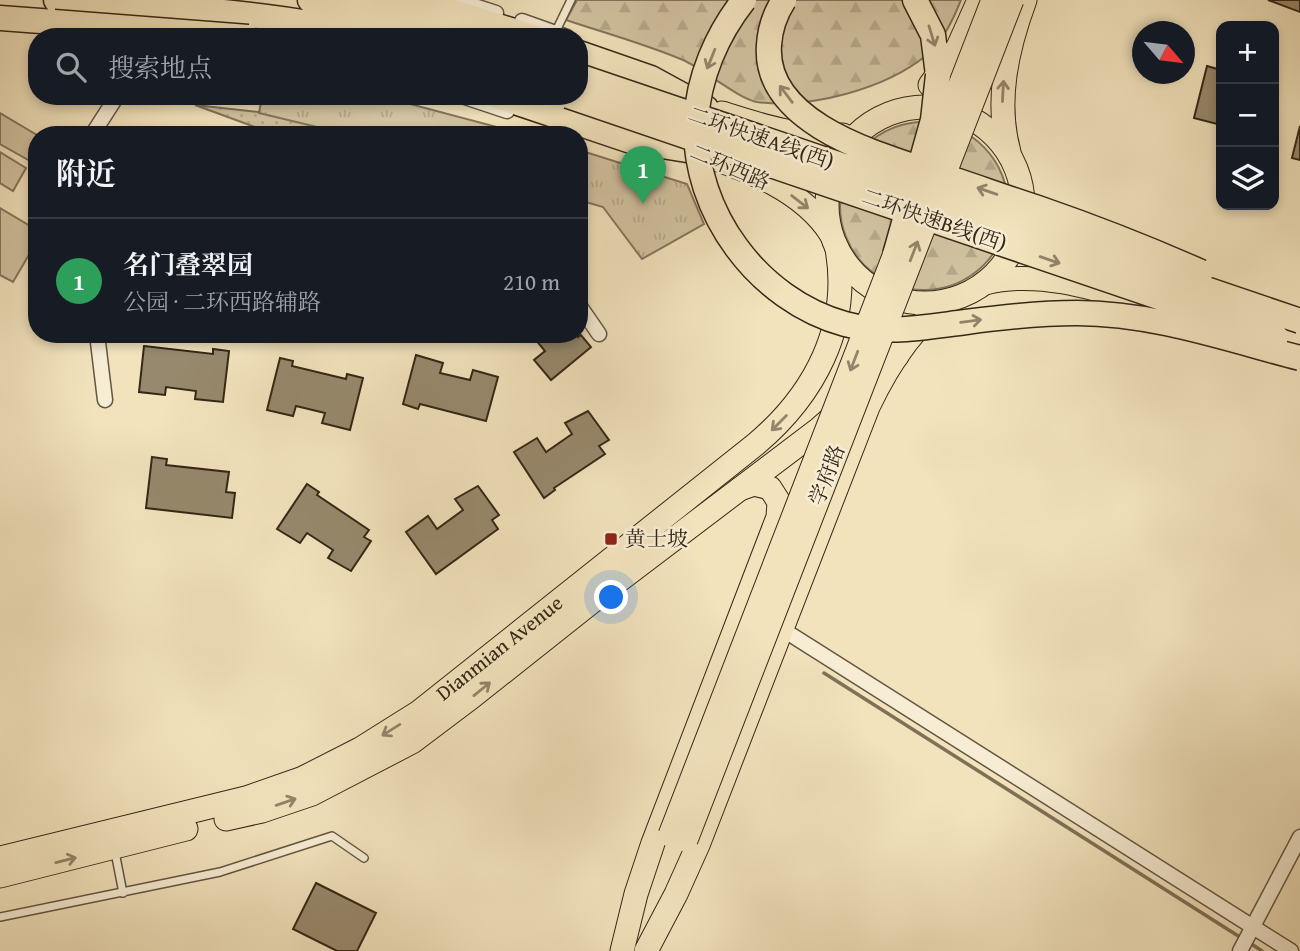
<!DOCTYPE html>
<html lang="zh">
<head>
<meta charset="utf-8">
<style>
	:root { --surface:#171b24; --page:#242831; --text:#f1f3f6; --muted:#9ea1a6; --line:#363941; --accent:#c59692 }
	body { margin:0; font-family:"Gentium Book Plus","Noto Serif SC",serif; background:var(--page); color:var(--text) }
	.controls { position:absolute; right:21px; top:21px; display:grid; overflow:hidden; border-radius:14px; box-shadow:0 4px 10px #0003 }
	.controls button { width:63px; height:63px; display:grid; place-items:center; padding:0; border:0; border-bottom:2px solid var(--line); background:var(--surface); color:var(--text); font:35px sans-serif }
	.compass { position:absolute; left:1132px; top:21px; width:63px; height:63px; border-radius:50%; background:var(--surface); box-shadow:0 4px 10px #0003; rotate:118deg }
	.you { position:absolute; left:612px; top:598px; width:24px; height:24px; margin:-18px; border:5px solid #fff; border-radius:50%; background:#1a73e8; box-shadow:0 0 0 10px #1a73e833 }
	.badge { display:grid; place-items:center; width:46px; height:46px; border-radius:50%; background:var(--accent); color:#fff; font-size:23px; font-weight:700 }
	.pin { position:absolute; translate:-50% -58px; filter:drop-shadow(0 2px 4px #0008) }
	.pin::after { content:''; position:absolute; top:37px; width:24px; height:21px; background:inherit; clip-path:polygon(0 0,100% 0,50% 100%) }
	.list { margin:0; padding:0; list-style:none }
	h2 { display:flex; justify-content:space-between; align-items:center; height:91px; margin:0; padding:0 28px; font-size:30px }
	h2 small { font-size:23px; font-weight:400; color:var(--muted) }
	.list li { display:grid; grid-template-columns:46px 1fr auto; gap:21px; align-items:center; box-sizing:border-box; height:126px; padding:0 28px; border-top:2px solid var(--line) }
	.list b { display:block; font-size:26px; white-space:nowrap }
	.list p { margin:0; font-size:23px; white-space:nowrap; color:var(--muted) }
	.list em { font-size:23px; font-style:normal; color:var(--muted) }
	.icon { flex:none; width:38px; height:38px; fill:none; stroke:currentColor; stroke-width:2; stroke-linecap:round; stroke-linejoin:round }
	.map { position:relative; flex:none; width:1300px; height:951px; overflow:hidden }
	.search { position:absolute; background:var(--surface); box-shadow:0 4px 10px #0003; left:28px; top:28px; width:560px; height:77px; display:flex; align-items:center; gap:18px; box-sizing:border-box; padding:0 24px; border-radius:28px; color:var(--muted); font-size:26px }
	.panel { position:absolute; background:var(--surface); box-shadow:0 4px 10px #0003; left:28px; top:126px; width:560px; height:217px; border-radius:28px }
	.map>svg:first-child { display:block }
</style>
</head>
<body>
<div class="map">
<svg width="1300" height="951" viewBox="0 0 1300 951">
	<defs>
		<pattern id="grass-dots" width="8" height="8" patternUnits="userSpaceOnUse" patternTransform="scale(1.75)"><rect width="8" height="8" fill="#d2c3a1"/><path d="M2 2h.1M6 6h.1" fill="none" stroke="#b5a88a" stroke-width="1.8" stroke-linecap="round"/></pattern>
		<pattern id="forest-firs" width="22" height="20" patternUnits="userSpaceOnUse" patternTransform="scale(1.75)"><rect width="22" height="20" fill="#d2c3a1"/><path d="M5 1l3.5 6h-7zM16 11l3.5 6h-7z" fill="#b5a88a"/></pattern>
		<pattern id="park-tufts" width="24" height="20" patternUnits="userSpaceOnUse" patternTransform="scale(1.75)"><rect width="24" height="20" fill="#d2c3a1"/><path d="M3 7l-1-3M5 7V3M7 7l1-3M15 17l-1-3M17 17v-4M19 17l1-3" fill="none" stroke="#b5a88a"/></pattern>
	</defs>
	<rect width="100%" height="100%" fill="#f2e3bd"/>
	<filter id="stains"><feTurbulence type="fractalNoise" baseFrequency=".00286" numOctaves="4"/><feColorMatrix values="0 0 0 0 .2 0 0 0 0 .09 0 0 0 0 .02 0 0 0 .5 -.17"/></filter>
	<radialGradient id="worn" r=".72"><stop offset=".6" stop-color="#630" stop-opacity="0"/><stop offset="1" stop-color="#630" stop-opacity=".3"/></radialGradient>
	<path fill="url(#grass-dots)" stroke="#83755c" stroke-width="2" d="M195 105 268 113 350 135H271L266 131Z"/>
	<path fill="url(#forest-firs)" stroke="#83755c" stroke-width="2" d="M577 0H961C953 20 944 39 928 54 886 89 810 109 757 102 739 99 702 68 683 60 645 44 605 33 566 20Z
		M840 206a84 84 0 1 1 168 0a84 84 0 1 1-168 0Z"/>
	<path fill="url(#park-tufts)" stroke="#83755c" stroke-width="2" d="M262 96H380L527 135H350L259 113Z
		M579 150 687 184 704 224 642 259 603 207 579 200Z"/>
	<path fill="#d2c3a1" stroke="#83755c" stroke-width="2" d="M0 113 37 135V150L30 161 0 144Z
		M0 152 26 168 13 191 0 183Z
		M0 208 37 230V241L13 282 0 275Z"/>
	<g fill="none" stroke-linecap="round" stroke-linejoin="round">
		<path stroke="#7f7158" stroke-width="3.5" d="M824 673 1243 939
			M1250 943 1262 951"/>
	</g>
	<path fill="#97896d" stroke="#342716" stroke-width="2" d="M1268 0H1300V12Z
		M1207 66 1221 70V125L1194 118Z
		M1300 126V160L1292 158Z
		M531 334H576L578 337 581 335 591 347 551 380 534 360 545 351Z
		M144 346 213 354V349L229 351 223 402 195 399 196 391 166 387 165 395 139 392Z
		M416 355 443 363 440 373 470 380 473 370 498 377 486 421 420 404 418 409 403 404Z
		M280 358 293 361 292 366 346 379 347 374 363 378 350 430 322 423 325 413 296 406 293 416 267 410Z
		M588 411 609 440 599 446 605 454 554 488 555 490 544 498 514 452 537 438 546 452 572 434 565 423Z
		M152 457 167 459 166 465 229 472 226 492 235 493 232 518 146 508Z
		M307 484 319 492 317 495 369 530 364 537 371 541 351 571 328 558 333 550 307 533 300 543 277 529Z
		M478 486 499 515 492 520 498 529 436 574 406 532 428 516 437 529 463 510 455 499Z
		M316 883 376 913 357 951H337L293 929Z"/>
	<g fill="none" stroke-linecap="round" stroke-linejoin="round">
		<g stroke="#645640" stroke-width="10">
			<path id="service" d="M555 33 571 0
				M149 132 155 135
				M115 852 123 893
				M0 917 220 872 332 836 364 858"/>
		</g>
		<g stroke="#645640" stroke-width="17">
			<path id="minor" d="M456 0 496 13
				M522 21 567 37
				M462 96 507 111
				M92 135 117 96
				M579 305 599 334
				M97 334 105 400
				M782 629 1291 951
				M1240 951 1300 837"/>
		</g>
		<g stroke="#342716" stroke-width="25">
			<g id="primary">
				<path d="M368 0 437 18"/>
				<path d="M930 85 958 47 979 0"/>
				<circle cx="925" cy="205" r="98"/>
				<path d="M722 113C760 125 802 139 843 135"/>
				<path d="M1009 152C995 101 1007 49 1025 0"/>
				<path d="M701 154C748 170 803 190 831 234"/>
				<path d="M985 283C1036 270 1091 287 1139 302"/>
				<path d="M226 819 262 811 312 794 412 742 473 696 613 585 819 429 868 386 897 356"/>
				<path id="s1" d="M0 858 246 798 303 778 360 749 419 712 756 444C814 395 851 327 837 249"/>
				<path d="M0 876 186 829"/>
				<path d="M622 951 636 894 653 843 778 517 779 502 770 488 754 484 740 489"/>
				<path d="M646 951 676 894 698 845 868 407C887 367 913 325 950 300"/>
			</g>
		</g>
		<g stroke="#342716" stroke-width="27">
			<path id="trunk" d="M56 0C163 7 272 11 377 37
				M310 0 376 14 461 37
				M415 0 533 37
				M915 0 933 35 938 75
				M0 18 54 22
				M579 53 651 78 706 108
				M497 96 631 141 693 151"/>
		</g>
		<use href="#service" stroke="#f7edd4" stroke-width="7"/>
		<use href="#minor" stroke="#f7edd4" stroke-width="14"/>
		<use href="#primary" stroke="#f2e3bd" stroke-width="23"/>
		<use href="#trunk" stroke="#f2e3bd" stroke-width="24"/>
		<g stroke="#342716" stroke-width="25" stroke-linecap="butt">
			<path id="primary-bridge" d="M931 160 993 0
				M670 835 901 238
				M686 840 1012 0"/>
		</g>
		<g stroke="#342716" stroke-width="27" stroke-linecap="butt">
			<path id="trunk-bridge" d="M744 0C717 34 698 78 696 122 693 212 758 300 845 324 886 335 925 327 966 322 1003 317 1040 313 1077 313 1153 313 1227 339 1300 358
				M784 0C775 14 770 28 769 45 763 124 880 155 937 174 971 185 1004 197 1038 208 1093 227 1147 248 1201 272
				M54 22 248 37
				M579 76 1300 321
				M568 96 1276 337
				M895 255 933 120 938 75"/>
		</g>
		<use href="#primary-bridge" stroke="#f2e3bd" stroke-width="23"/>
		<use href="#trunk-bridge" stroke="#f2e3bd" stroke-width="24"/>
	</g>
	<defs><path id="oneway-shaft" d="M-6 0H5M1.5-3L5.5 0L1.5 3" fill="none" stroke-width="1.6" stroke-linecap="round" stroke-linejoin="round" transform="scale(1.75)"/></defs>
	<g stroke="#93856a">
		<use href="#oneway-shaft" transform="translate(932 36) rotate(73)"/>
		<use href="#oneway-shaft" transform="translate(711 59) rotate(112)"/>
		<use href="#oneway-shaft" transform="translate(1003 91) rotate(-87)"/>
		<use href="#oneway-shaft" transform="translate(786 94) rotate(-127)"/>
		<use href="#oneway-shaft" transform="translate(987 191) rotate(-161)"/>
		<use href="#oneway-shaft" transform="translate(800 202) rotate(38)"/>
		<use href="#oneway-shaft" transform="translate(914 251) rotate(-69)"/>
		<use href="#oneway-shaft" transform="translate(1050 260) rotate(19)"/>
		<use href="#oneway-shaft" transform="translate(971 321) rotate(-7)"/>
		<use href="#oneway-shaft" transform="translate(854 361) rotate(111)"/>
		<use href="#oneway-shaft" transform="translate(779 423) rotate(135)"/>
		<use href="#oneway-shaft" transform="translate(482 689) rotate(-39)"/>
		<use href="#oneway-shaft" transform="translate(391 730) rotate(148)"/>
		<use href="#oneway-shaft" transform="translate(286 802) rotate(-19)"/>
		<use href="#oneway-shaft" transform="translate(66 860) rotate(-14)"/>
	</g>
	<rect fill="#8f2418" stroke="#f7edd4" stroke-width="2.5" x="604" y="532" width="14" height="14" rx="3.5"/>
	<g text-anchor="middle" stroke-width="5" stroke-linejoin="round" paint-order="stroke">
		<g font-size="21" fill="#342716" stroke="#f7edd4">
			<text transform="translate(761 138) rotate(19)" y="7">二环快速A线(西)</text>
			<text transform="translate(730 167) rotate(23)" y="7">二环西路</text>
			<text transform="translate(934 220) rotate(19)" y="7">二环快速B线(西)</text>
			<text transform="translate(827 475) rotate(-69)" y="7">学府路</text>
			<text dy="7" stroke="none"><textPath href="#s1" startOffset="550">Dianmian Avenue</textPath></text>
		</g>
		<g font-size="21" fill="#342716" stroke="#f7edd4" text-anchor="start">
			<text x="625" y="546">黄士坡</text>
		</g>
	</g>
	<rect width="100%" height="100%" filter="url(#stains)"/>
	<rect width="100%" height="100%" fill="url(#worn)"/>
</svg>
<div class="controls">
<button>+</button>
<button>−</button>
<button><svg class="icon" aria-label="layers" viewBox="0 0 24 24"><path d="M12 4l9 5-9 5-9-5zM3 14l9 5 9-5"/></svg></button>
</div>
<svg class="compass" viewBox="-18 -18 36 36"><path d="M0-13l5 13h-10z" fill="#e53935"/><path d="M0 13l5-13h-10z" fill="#9ea1a6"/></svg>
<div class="you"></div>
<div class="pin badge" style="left:643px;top:204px;background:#2e9e5b">1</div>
<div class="search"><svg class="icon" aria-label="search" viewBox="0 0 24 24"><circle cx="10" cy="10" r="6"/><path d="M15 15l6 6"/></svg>搜索地点</div>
<section class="panel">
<h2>附近<small></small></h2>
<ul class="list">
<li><span class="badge" style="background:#2e9e5b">1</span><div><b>名门叠翠园</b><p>公园 · 二环西路辅路</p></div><em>210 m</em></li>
</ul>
</section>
</div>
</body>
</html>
